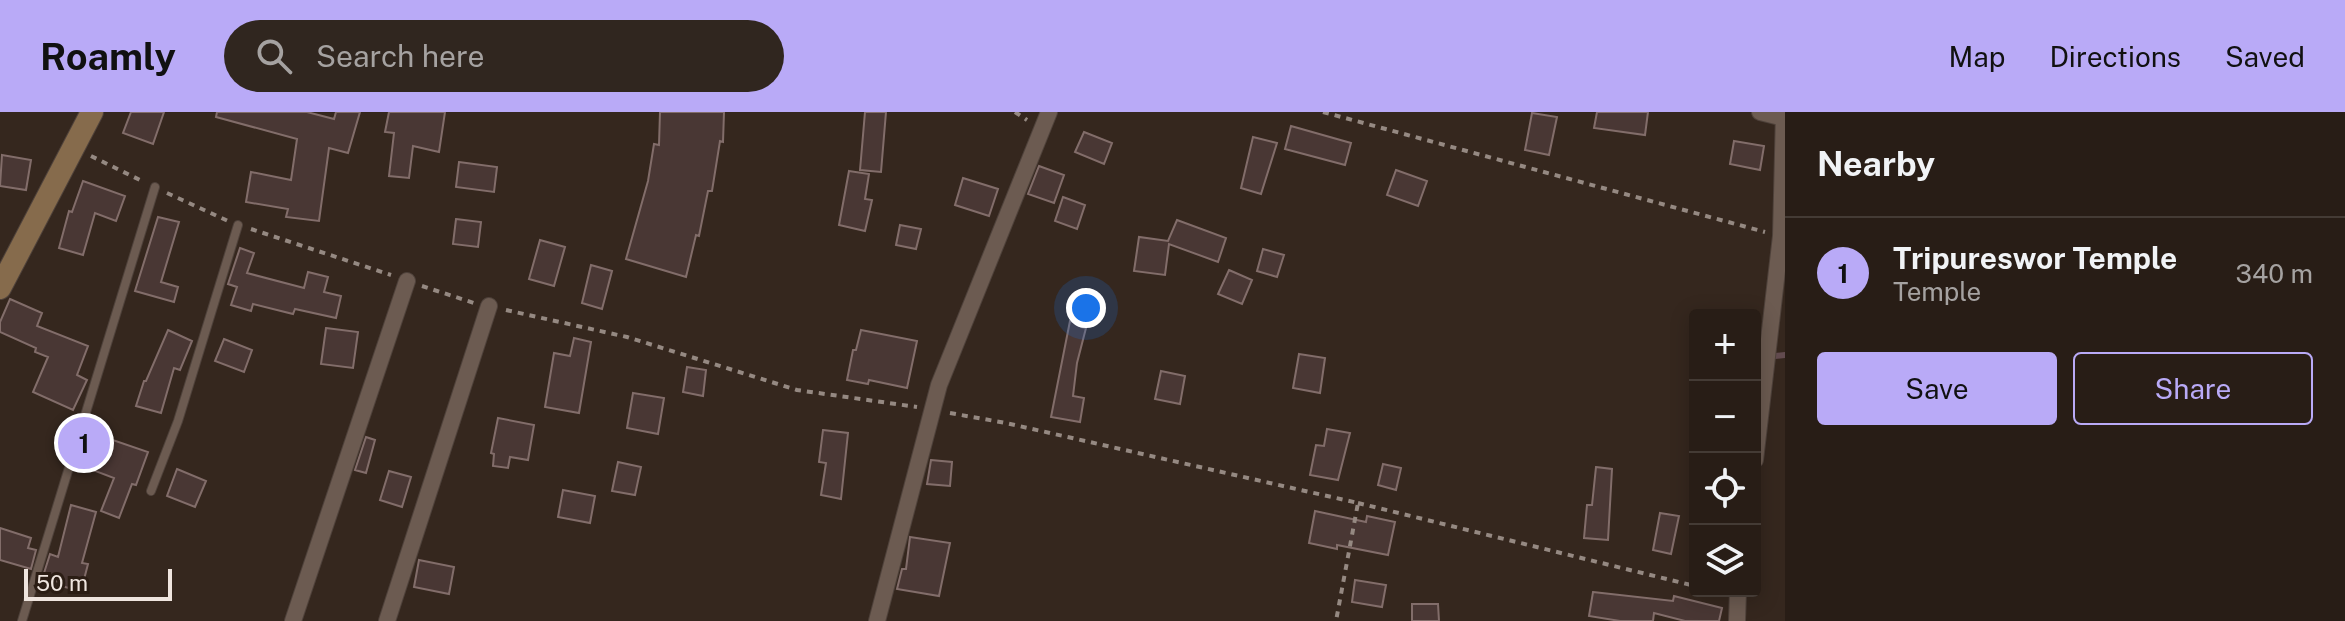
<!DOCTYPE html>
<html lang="en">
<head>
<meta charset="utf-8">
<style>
	:root { --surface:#281d16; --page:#30261f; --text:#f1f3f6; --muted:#a5a2a1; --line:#443b35; --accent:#b9aaf7 }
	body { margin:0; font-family:"Public Sans",sans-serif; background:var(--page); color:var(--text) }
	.controls { position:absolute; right:24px; bottom:24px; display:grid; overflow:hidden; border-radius:8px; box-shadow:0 4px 20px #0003 }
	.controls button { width:72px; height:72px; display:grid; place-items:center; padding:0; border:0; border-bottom:2px solid var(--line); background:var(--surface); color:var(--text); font:40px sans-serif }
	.scale { position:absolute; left:24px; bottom:20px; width:148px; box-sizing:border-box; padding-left:8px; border:4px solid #efe5df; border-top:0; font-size:22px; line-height:28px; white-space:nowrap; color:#efe5df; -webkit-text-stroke:6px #2b1d14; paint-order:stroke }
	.you { position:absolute; left:1086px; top:196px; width:28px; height:28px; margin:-20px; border:6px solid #fff; border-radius:50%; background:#1a73e8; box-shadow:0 0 0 12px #1a73e833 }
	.badge { display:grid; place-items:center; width:52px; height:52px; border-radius:50%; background:var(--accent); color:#111; font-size:26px; font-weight:700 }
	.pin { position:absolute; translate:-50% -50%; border:4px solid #fff; box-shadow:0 2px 8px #0006 }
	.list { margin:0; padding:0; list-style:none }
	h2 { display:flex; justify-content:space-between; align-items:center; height:104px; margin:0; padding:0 32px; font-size:34px }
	h2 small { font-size:26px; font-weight:400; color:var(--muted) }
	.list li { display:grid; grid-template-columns:52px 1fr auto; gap:24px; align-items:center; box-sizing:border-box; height:112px; padding:0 32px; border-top:2px solid var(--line) }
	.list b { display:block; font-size:30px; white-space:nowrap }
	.list p { margin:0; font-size:26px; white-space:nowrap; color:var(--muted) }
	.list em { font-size:26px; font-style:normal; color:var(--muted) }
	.actions { display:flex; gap:16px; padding:24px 32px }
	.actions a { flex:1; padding:18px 0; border:2px solid var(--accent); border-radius:8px; text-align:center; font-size:28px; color:var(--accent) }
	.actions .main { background:var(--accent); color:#111 }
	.icon { flex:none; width:44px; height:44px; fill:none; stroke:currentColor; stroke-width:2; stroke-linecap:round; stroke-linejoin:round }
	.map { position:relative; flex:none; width:1785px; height:509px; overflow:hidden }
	header { display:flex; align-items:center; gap:48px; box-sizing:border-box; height:112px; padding:0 40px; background:var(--accent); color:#111 }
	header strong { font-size:38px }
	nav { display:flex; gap:44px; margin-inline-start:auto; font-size:28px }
	.search { width:560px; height:72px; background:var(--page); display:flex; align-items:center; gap:20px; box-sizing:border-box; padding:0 28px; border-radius:44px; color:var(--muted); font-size:30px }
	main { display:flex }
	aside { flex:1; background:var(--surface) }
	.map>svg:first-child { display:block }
</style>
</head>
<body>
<header>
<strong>Roamly</strong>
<div class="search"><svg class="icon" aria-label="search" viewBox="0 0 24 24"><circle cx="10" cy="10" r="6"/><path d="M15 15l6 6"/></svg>Search here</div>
<nav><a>Map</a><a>Directions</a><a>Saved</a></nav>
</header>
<main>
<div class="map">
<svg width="1785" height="509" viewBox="0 0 1785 509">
	<rect width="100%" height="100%" fill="#35271e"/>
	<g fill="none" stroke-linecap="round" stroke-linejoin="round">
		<path stroke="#624b4f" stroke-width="6" d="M1775 244 1785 243"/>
	</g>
	<path fill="#493734" stroke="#826d6a" stroke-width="2" d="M131 0H164L153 32 123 21Z
		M217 0H307L334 7 336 0H360L348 41 329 36 319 109 286 105 288 97 246 90 251 60 291 68 297 27 216 5Z
		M389 0H445L439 40 413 34 409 66 389 64 394 21 385 20Z
		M660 0H724L723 30 720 29 712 79H708L699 124 696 123 686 165 626 147 648 69 654 32 659 33Z
		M865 0H886L881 60 860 58Z
		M1597 0H1648L1645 23 1594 16Z
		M1532 1 1557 5 1549 43 1525 38Z
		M1291 14 1351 31 1345 53 1285 37Z
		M1084 20 1112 31 1104 52 1075 40Z
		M1253 25 1277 31 1261 82 1241 76Z
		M1734 29 1764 34 1760 58 1730 52Z
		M2 43 31 48 26 78 0 74Z
		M459 50 497 55 494 80 456 75Z
		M1039 54 1064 63 1054 91 1028 82Z
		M1396 58 1427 69 1418 94 1387 83Z
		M849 59 869 62 865 87 872 88 865 119 839 113Z
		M963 66 998 77 989 104 955 93Z
		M83 69 125 84 116 109 95 101 83 143 59 136 69 99 72 100Z
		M1063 85 1085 93 1077 117 1055 109Z
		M158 105 179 110 161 170 178 175 174 190 135 179Z
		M456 107 481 110 478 135 453 132Z
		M1177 108 1226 126 1218 150 1169 132 1165 163 1134 159 1139 125 1168 129Z
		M900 113 921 117 916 137 896 133Z
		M540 128 565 135 554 174 529 167Z
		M240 136 254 141 247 161 304 176 308 160 328 165 324 180 341 184 336 206 295 197 293 202 253 192 251 199 231 193 237 175 228 172Z
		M1263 137 1284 143 1277 165 1257 159Z
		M591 153 612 159 602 197 582 191Z
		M1229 158 1252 168 1242 192 1218 182Z
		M10 187 42 201 37 214 88 234 77 263 87 268 73 298 33 280 48 245 35 240 36 236 0 220V210Z
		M1070 209 1082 211 1081 215 1086 216 1077 251 1073 284 1084 286 1080 310 1051 305Z
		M326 216 358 220 353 256 321 252Z
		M168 218 192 229 180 258 174 256 161 301 136 294 144 269H146Z
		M861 218 917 229 907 276 869 268 868 272 847 268 853 238H856Z
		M574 226 591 230 579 301 545 295 554 241 570 244Z
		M224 227 252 238 244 260 215 249Z
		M1299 242 1325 246 1320 281 1293 276Z
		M687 255 706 258 703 284 683 280Z
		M1161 259 1185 264 1180 292 1155 287Z
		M633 281 664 286 658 322 627 316Z
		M498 306 534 313 528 348 510 345 508 356 493 354 494 342 491 341Z
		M1327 317 1350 321 1338 368 1310 363 1316 333 1324 334Z
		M823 318 848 321 841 387 821 383 826 351 819 350Z
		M101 324 148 340 136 373 132 372 119 406 101 399 114 366 90 357Z
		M366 325 375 328 366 361 355 358Z
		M931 348 952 350 950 374 927 372Z
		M618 350 641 355 635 383 612 379Z
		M1383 352 1401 356 1396 378 1378 373Z
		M1596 355 1612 357 1608 428 1584 426 1587 393H1592Z
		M177 357 206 369 195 395 167 384Z
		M389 359 411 365 402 395 380 388Z
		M563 378 595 384 590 411 558 405Z
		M71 393 96 400 82 451 88 452 81 479 61 474 62 471 45 466 47 462 44 461 50 442 58 445Z
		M1315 399 1366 410 1367 404 1395 410 1388 443 1337 433V437L1309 431Z
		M1660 401 1679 404 1671 442 1653 438Z
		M0 416 31 426 28 436 36 438 31 457 0 448Z
		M910 425 950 431 939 484 897 477 902 457H906Z
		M419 448 454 455 449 482 414 475Z
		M1355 468 1386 473 1382 495 1352 490Z
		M1593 480 1673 489 1674 484 1722 496 1719 509H1685L1654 501 1653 509H1620L1589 504Z
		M1412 492H1438L1439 509H1412Z"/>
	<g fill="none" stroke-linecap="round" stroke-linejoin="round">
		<g stroke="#4f423b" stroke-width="10">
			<path id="lane" d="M151 379 178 309 238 113
				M22 509 155 75"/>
		</g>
		<g stroke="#4f423b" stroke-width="18">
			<path id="street" d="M1760 0 1784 6
				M1755 348 1781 124 1784 0
				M293 509 407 169
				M387 509 489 194
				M877 509 939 273 1049 0
				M1737 509 1738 479"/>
		</g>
		<g stroke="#4f423b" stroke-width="24">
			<path id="secondary" d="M0 176 92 0"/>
		</g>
		<path stroke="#958982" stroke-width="4" stroke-dasharray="6 6" stroke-linecap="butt" d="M1015 0 1027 8
			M1323 0 1765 120
			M91 44 144 70
			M167 81 228 109
			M251 117 391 163
			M422 174 474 191
			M506 198 627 225 797 278 917 295
			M950 301 1006 311 1358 391 1336 509
			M1358 391 1695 474"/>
		<use href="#lane" stroke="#6c5b51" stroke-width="8"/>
		<use href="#street" stroke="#6c5b51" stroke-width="16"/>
		<use href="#secondary" stroke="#866b4c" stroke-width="22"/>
	</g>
</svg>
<div class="controls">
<button>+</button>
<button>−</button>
<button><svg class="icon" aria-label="locate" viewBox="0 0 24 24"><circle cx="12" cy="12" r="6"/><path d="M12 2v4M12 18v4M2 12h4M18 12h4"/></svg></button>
<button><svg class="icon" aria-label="layers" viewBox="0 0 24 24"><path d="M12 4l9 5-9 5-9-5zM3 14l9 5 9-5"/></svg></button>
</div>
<div class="scale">50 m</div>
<div class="you"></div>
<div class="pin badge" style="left:84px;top:331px">1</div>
</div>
<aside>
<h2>Nearby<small></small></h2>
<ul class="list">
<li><span class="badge">1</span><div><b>Tripureswor Temple</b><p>Temple</p></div><em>340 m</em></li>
</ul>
<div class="actions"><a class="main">Save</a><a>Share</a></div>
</aside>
</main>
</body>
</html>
